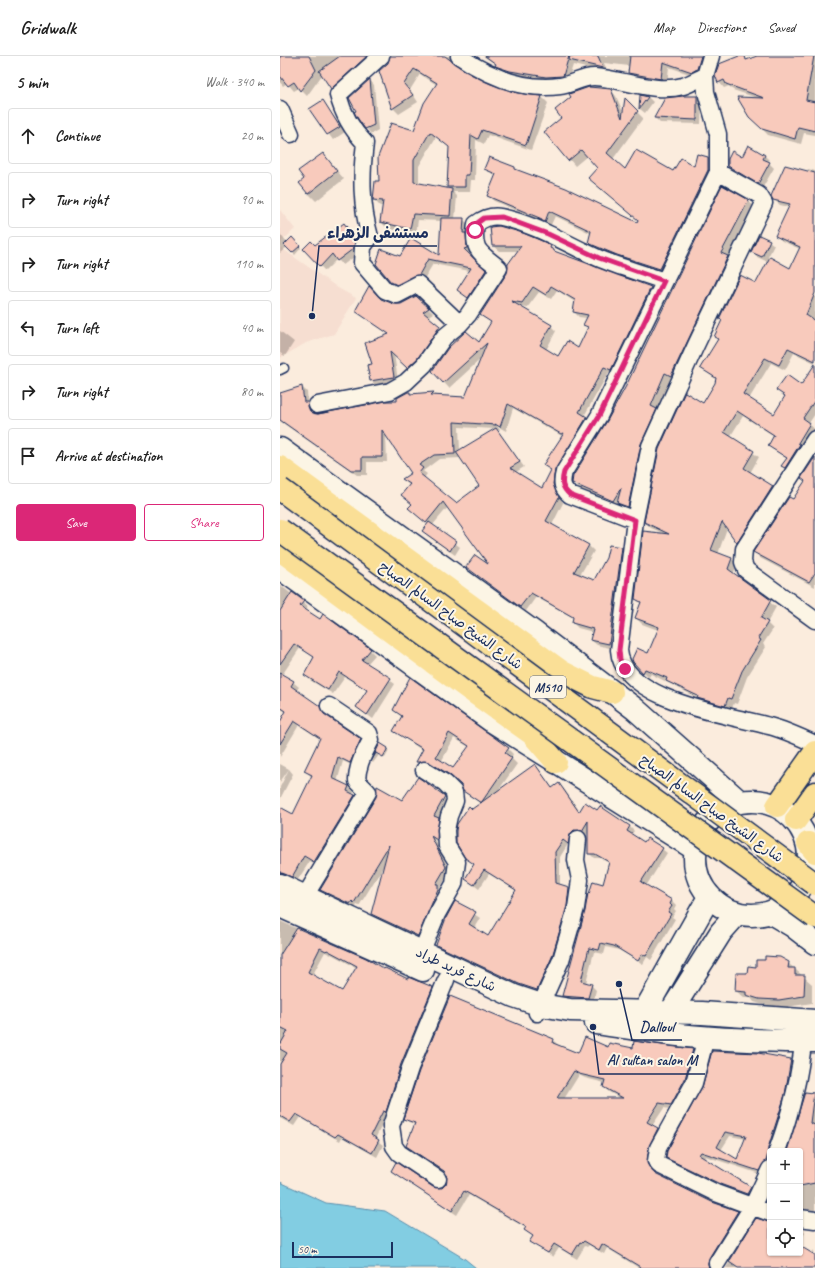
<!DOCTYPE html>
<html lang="en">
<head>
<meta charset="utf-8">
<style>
	:root { --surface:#fff; --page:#f2f2f2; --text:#222; --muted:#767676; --line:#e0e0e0; --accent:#db2777 }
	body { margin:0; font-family:Caveat,"Playpen Sans Arabic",sans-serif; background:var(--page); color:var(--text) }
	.controls { position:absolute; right:12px; bottom:12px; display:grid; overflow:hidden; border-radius:4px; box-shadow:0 1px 3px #0004 }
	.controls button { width:36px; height:36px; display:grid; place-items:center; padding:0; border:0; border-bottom:1px solid var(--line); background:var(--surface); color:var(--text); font:20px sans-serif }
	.scale { position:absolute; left:12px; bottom:10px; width:101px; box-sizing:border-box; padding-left:4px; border:2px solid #1b2f5e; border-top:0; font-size:11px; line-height:14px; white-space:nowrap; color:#1b2f5e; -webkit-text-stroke:3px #fcf5e5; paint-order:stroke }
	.stop { position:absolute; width:12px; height:12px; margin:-9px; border:3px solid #db2777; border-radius:50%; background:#fff }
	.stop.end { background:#db2777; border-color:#fff; box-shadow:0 1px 4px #0008 }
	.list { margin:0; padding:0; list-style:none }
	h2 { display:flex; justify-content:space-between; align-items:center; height:52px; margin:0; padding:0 16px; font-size:17px }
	h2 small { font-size:13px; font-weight:400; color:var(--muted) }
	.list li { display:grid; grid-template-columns:26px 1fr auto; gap:12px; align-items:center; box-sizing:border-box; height:56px; margin:0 8px 8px; padding:0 8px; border:1px solid var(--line); border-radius:4px }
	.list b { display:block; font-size:15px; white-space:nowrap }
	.list em { font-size:13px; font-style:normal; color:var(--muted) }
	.actions { display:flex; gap:8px; padding:12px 16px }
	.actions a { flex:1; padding:9px 0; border:1px solid var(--accent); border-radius:4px; text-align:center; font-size:14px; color:var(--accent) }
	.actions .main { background:var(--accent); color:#fff }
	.icon { flex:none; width:22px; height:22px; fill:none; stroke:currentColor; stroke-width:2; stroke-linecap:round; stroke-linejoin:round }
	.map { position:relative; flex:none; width:535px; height:1212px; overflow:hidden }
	header { display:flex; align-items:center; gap:24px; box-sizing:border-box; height:56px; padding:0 20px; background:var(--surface); border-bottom:1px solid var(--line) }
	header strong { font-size:19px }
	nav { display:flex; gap:22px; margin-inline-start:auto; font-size:14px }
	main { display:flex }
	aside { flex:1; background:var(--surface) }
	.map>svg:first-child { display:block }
</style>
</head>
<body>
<header>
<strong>Gridwalk</strong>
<nav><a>Map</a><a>Directions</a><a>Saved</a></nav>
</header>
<main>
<aside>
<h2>5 min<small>Walk · 340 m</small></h2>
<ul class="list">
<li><svg class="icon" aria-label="ahead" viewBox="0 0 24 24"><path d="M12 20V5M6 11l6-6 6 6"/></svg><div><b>Continue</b></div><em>20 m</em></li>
<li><svg class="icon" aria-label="right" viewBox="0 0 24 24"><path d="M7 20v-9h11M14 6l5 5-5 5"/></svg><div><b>Turn right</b></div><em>90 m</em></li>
<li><svg class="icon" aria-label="right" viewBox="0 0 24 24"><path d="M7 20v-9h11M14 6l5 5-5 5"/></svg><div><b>Turn right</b></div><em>110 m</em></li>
<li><svg class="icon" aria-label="left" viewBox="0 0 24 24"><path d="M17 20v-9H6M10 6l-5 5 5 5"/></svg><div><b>Turn left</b></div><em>40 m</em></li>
<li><svg class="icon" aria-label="right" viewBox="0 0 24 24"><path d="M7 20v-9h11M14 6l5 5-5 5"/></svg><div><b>Turn right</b></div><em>80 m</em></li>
<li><svg class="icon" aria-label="arrive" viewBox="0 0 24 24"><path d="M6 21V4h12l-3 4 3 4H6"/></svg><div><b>Arrive at destination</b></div></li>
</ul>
<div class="actions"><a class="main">Save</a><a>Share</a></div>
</aside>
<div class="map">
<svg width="535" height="1212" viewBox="0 0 535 1212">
	<rect width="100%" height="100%" fill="#fbecdd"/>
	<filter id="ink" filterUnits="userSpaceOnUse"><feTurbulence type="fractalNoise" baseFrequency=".025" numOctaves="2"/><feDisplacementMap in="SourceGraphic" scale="8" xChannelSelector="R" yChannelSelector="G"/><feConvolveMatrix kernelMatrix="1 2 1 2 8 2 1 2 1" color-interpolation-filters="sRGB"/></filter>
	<g filter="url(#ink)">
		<path fill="#f6ded1" d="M0 154 15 173 0 187Z
			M0 191 58 232 76 242 54 278 26 287 0 302Z"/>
		<path fill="#82cde2" stroke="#598ead" d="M0 1126 46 1147 105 1155 185 1203 196 1212H0Z"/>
		<path fill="#0003" fill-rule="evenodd" d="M0 0H93L57 38 42 19 27 40 19 32 14 35 7 27 3 30 0 26Z
			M111 0H178L175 10 197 23 223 34 262 41 268 47 251 94 208 79 204 88 196 84 195 124H191L190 136H173L177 140 175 163H183L188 168V180L192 197 189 198 210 220 193 246 178 234 190 215 153 208 144 223 117 231 112 225 121 201 160 200 162 165 138 164 136 178 107 172 101 166 103 150H100L94 144 100 127 135 75 157 29 140 18 130 34 138 46 119 58 113 52 109 7ZM156 81 170 92 168 130 172 134 139 128V110Z
			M203 0H430L418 21 389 11 387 28 354 22 349 17V10L324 7 328 17 293 9 288 25 249 24 222 15 217 9Z
			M480 0H535V79L524 77 521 88 488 79 470 60 477 42 453 34 449 30 444 32 439 26 466 5Z
			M90 24 94 29 98 74 91 78 77 60Z
			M331 34 336 40 344 58 345 44 363 62 333 103 345 114 393 117 415 111 428 102 434 108 386 219 344 205 315 192 309 187 312 178 275 160 270 171 261 165 214 145 208 140 216 120 205 113 235 112 239 116 357 167 359 164 307 100 295 110 266 76Z
			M361 40 368 41 373 46 365 57 360 53Z
			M417 41 422 46 421 68 380 67 375 62 386 43Z
			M43 45 65 76 53 84 30 53Z
			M469 91 485 100 489 104 488 106 494 112 483 131 453 115 448 110 462 102Z
			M43 98 64 123 36 145 28 137 26 123Z
			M528 113 535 115V307L514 297 505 314 491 307 469 343 494 359 505 341 497 334 521 330 535 310V358L529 367 535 374 508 416 503 410 507 403 489 390 494 380 463 360 450 381 479 401 470 417 498 437 463 492 447 472 438 498 452 503 457 508 453 519 496 551 487 567 493 573 483 588 486 591 467 621 457 648 454 647 451 655 424 648 418 642 371 618 369 621 354 606 369 598 378 574 362 568 356 562 361 548 356 543 385 478 371 472 365 466 437 324 421 312 438 284 435 280 476 228 488 206 477 201 472 196 489 185 494 189 488 201 510 213 520 193 502 185 496 179 509 151 500 149 493 143 527 116Z
			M443 131 468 145 475 151 448 202 454 208 398 326 391 323 378 355 354 457 345 453 341 449 340 451 300 433 293 427 347 330Z
			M64 169 81 189 78 198 63 209 57 203 45 215 24 193 35 190Z
			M0 178 7 187 12 183 21 192 15 199 7 191 0 197Z
			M213 190H270L276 197 371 232 376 237 336 319 329 316 304 360 312 367 278 434 283 447 272 469 309 490 314 495 300 519 314 526 342 492 347 497 334 593 317 589 311 584 313 576 298 572 293 567 294 562 256 541 246 555 192 513 212 511 168 451 152 470 180 491 175 499 148 480 144 475 148 468 135 457 133 449 122 439 130 430 123 423 132 417 106 379 107 406H87V419H77L0 365V352L10 335 22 331 27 336 28 347 33 352 34 358 38 359 118 346 129 337 132 339 154 337 157 340 186 342 203 301 169 332 153 315 199 287 212 267 201 259 228 218 238 195H219ZM277 234 295 246 294 256 299 261 307 262 304 268 308 272 299 293 279 302 266 294 276 275 271 270 238 250 247 252 259 236 271 243ZM233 352 282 380 264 408 272 415 262 434 236 416 244 411 217 374H220L217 370 226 375ZM179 371 215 373 180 395ZM181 402 201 430 176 448 144 422 147 418 143 415 159 403Z
			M136 241 153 257 147 261 164 275 132 316 114 298 118 325 95 329 91 324 93 309 110 279 76 255 101 244 113 249H121Z
			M0 275 14 286 5 300 0 297Z
			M535 402V531L480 502 475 496 513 445 525 426 522 422Z
			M0 529 28 551 26 555 90 594 95 599 87 608 115 628 93 663 77 651 88 635 65 621 53 638 30 624 25 618 35 602 20 592 2 619 13 626 19 631 16 635 39 651 47 661 85 689 76 711 63 705 57 726 69 731 74 736 72 739 79 745 40 811 30 805 17 825 0 823V752L13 760 32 721 25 715 40 683 19 669 0 701V668L7 657 0 652Z
			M114 654 228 693 233 698 231 702 237 708 218 735 259 714 273 733 279 729 284 733 300 756H318L349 770 354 775 352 778 364 787 382 793 387 797 366 830 392 845 396 849 394 853 396 855 392 861 395 863 371 904 367 901 363 908 339 894 326 891 324 898 314 896 306 927 311 929 316 934 313 946 288 944 284 940 323 829 329 807 320 802H314L309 797V775L307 779 299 778 293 791 288 788 280 801V829L289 832 294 837 291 855 261 938 244 933 162 893 157 889 176 846 200 862 194 872 208 881 237 835 209 818 199 833 186 823 195 809 186 801 192 755 202 748 190 740 177 724 155 711H142L137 706 143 695 115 675 122 661ZM174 682 189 691 174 714 161 706Z
			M100 689 109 695 105 702 99 699 93 707 92 706Z
			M0 708 9 713 0 726Z
			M9 713 13 718 0 743V731Z
			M138 722 158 735 169 748 159 764 163 768 161 787 154 782 170 816 160 832 162 834 142 884 97 863 92 858 105 808 79 850 77 849 75 852 45 838 41 834 123 746Z
			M0 865 86 903 105 915 152 932 157 937 107 1059 95 1083 103 1089 97 1101 62 1081 60 1085 20 1061 14 1070 0 1062ZM45 896 51 899V898L77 912 62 937 32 920Z
			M508 907 532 928V947L507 951 487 950 474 946 471 942H464L456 935 468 918 477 912Z
			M273 984 278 989 299 998 328 993 412 994 417 999 396 1054 384 1052 372 1070 382 1078 373 1095 371 1113 376 1119 431 1146 458 1156 462 1161 433 1212H359L327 1192 324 1198 309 1189 307 1191 305 1190 297 1203 279 1192 273 1201 250 1185 254 1181 246 1172 189 1139 177 1159 112 1115 153 1132 162 1133 167 1128 168 1119 127 1090 135 1069 124 1063ZM299 1019 305 1022 325 1027 324 1031 329 1036 342 1043H284Z
			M510 1004 514 1008 492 1095H490V1108L483 1119 425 1100 424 1103 470 1132 474 1136 471 1142 445 1132 391 1106 387 1102ZM450 1080 466 1083 457 1105 441 1094Z
			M533 1038 535 1039V1158L520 1159V1095H508Z
			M477 1163 490 1167V1197H520V1191L531 1198 534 1194 535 1212H446Z
			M520 1172 525 1177 520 1185Z"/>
		<path fill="#f8cabc" stroke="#1b2f5e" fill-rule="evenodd" d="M0 0H29L36 14 20 35 14 26 8 30 0 20Z
			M60 0H87L51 33 39 15Z
			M110 0H165L185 15 211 28 237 37 262 40 246 89 202 74 198 83 191 79 189 119H185V131H167L169 91 150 76 134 104V126L172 133 170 160 133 158 130 173 100 166 103 145 93 144 95 125H99L98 101 111 67 134 74 144 47 157 27 134 13 124 28 133 39 112 53 99 15 108 7Z
			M205 0H289L283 20 266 21 230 15 215 10 216 8Z
			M290 0H318L323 12 289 4Z
			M350 0H421L417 13 412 16 383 6 381 23 348 17Z
			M459 0H465L466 4 477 0H534L526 44 535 46V75L518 71 515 83 482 73 469 61 457 41 484 42 446 28 444 24 438 27 435 19 439 8Z
			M90 23 94 69 85 73 76 60 74 56 76 55 69 42Z
			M309 31 331 33 342 62 345 42 358 55 327 97 345 113 356 94 393 115 401 102 414 110 417 98 428 101V114L380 213 337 199 308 187 311 175 269 155 265 166 258 163H262L207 140 216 118 204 113 209 101 235 111V113L286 132 357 166 358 164 308 122 317 112 301 94 288 105 264 76 281 62 275 54 291 41 289 38Z
			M360 39 368 41 359 53Z
			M403 40H417V64L374 62 385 42Z
			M43 44 60 71 47 79 29 53Z
			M468 89 485 99 483 103 490 106 478 128 448 110V103L452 95 462 101Z
			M43 97 57 115 28 138 19 127 24 123 18 115Z
			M505 109 535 117V237L526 259 535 265V305L508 292 499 309 485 302 463 338 494 358 505 340 496 334 507 319 521 329 535 308V344L523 362 530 367 518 387 520 388 505 412 501 410 507 402 488 390 494 379 457 355 444 376 474 395 464 412 493 430 457 487 442 466 431 494 452 502 448 513 491 544 481 562 488 566 478 582 481 584 462 615 451 643 448 642 445 650 417 642 418 640 386 625 387 622 365 613 363 617 353 606 352 603 357 592 368 597 379 571 355 562 361 546 355 543 363 475 389 478 364 466 379 393 405 336 423 347 435 327 436 322 420 312 438 283 434 281 442 264 439 263 460 219 476 227 490 201 510 212 520 191 495 180 510 148 493 144 491 140Z
			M442 129 469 144 441 197 448 200 391 320 385 317 371 350 377 353 361 388 348 451 337 447 341 432 333 445 292 427 293 420 327 365 346 330Z
			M161 162H184L183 177H186L187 192 184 193 206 214 188 242 177 234 191 212 148 203 139 219 117 229 111 226 96 208 101 193 120 200 131 182 159 199Z
			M64 167 76 184 73 193 57 205 52 198 40 211 23 193 31 185 35 189Z
			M219 170 243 177 267 187 271 190 270 192 274 194V195L371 231 331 314 324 311 299 356 307 361 275 414 273 428 279 441 266 465 309 489 294 516 314 524 326 502 329 489 342 491 329 588 310 584 313 573 292 567 293 561 251 537 240 551 186 511 195 499 208 508 163 446 146 467 128 452 132 448 121 439 130 428 122 423 131 417 102 374V401H82V414H71L0 364V337L22 330 24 346H28L30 355 38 358 106 345H117V342L128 336H130V338L154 336 151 339 185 341 207 287 163 327 152 315 168 292 186 275 199 286 211 266 200 259 227 217 228 208 241 190H212L210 171ZM271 230 295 244 293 256 308 259 303 269 308 271 298 292 287 285 278 300 260 289 272 269 231 245 242 247 253 231 266 239ZM228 348 281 378 284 377 263 409 271 414 262 432 230 412 240 406 216 372 176 396 199 430 176 447 139 417 143 412 139 409 154 399 175 398 174 366 216 369 215 368 220 371Z
			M479 179 490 184 482 201 471 196Z
			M12 181 20 190 12 197 4 189Z
			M89 230 101 243 114 248H121L136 240 149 252 143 256 160 270 137 303 127 312 110 296 114 321 90 325 87 309 92 308 85 287 109 278 75 255Z
			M535 401V517L529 526 473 496 509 441 513 443 525 425 521 422Z
			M149 466 176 485 170 495 142 475Z
			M12 536 24 545 20 550 40 563 43 558 91 593 82 604 111 622 87 659 76 651 87 634 59 616 48 634 24 619 34 601 14 588 0 608V555Z
			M0 617 14 625 11 630 40 650 44 658 81 683 70 707 58 701 52 722 69 730 67 735 75 739 34 806 24 800 12 821 0 817V751L13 758 32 719 24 715 40 682 14 665 0 688V666L6 655 0 651Z
			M130 621 229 692 225 697 232 702 201 747 183 735 181 729 170 719 149 706H136L143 693 113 675 122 660 113 654ZM169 677 189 690 173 712 156 701Z
			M100 687 108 692 103 701 96 697 91 706Z
			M255 708 272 732 279 727 299 756 305 746 317 754 320 750 350 770 347 775 364 786 367 782 383 792 361 826 392 844 390 848 392 850 388 856 391 858 366 900 362 898 358 905 334 890 321 887 319 894 309 892 301 925 312 928 308 942 282 940 305 855 308 837 309 838 313 825 323 828 329 806 315 798H308V765L302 775 294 774 291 777 288 788 283 784 275 796 276 827 289 831 287 850 272 901 257 934 239 928 156 889 166 862 175 845 196 856 189 868 208 880 236 834 204 814 194 829 185 823 194 808 185 802 176 787V775L177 768 189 750 192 753Z
			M138 721 165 740 154 760 159 762 157 784 151 780 166 811 156 828H158V833L138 880 91 858 109 789 74 847 72 845 70 848 40 834 96 741 97 730 122 744Z
			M17 872 86 902 104 913 105 912 128 923V921L153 931 121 1008 106 1056 103 1055 91 1079 99 1084 92 1097 58 1078 55 1081 16 1058 10 1066 0 1060V1008L7 997 0 993V989L8 975 0 971V899ZM40 892 46 895 47 894 77 910 62 935 28 916Z
			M485 900 500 901 509 906 508 912H515V919H525L524 940 499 944 479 943 466 939V936L455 935 456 917H467L468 910 476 911V904H485Z
			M170 940 274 983 273 987 298 997 305 981 328 991 329 987 353 992 354 985 413 993 405 1023 391 1049 379 1047 367 1066 378 1072 369 1090 367 1107 375 1118 432 1146 458 1155 429 1202 428 1207 429 1212H362L322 1188 319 1194 304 1185 302 1187 300 1186 292 1199 274 1188 268 1197 249 1186 253 1180 244 1174 246 1171 184 1135 172 1155 111 1115 116 1106 153 1131 162 1132 166 1128 167 1119 164 1115 126 1090 135 1067 123 1063 139 1015ZM294 1015 299 1018 325 1024 323 1031 343 1042H277Z
			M432 995 478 997 511 1003 505 1039 488 1092V1098L486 1105 479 1115 421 1096 419 1099 471 1131 467 1138 440 1128 386 1102 387 1095 422 1031ZM445 1076 466 1080 457 1103 437 1091Z
			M525 1036 534 1037 530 1067 535 1069V1127L520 1130V1095H507Z
			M476 1162 490 1166V1197H520V1190L535 1199V1212H458L449 1206Z"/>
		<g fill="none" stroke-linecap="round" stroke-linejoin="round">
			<g stroke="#1b2f5e" stroke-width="11">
				<path id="lane" d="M0 314 4 312"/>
			</g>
			<g stroke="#1b2f5e" stroke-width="19">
				<path id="street" d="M101 0 58 39C63 58 71 73 85 87 81 120 81 149 90 181L83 191 82 207 105 234 117 239 138 228 180 268 188 259 219 212C199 196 192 194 196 168 204 162 211 159 221 161 255 168 287 188 318 202 339 211 362 217 384 225
					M179 0C208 20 244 35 280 30 291 29 304 20 315 21 343 23 375 38 403 30 410 28 418 23 425 20L431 0
					M0 53 11 78
					M438 116 479 139 484 147 416 289 370 390 355 464 339 594C342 645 450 659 489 670 505 674 520 681 535 688
					M37 349 110 335 126 326 144 309 164 281 180 268
					M535 383 464 493 463 506 466 514 535 564
					M355 464 290 439C282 432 281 427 284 416L319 360 438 116V78L426 36 425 20
					M25 840 88 736 77 725C77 709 84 698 91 684L89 677 49 650
					M141 897 157 858 174 828 177 806 167 790 166 774 169 760 175 745 174 736 165 727 144 714
					M257 957 281 904 296 852 300 824 296 804 298 783
					M426 981 414 1027 378 1092 376 1105 379 1109 436 1137 490 1157
					M497 1095C510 1059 520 1024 523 985
					M158 1123 119 1097 114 1090 111 1070 130 1012 166 924
					M520 1162 535 1164
					M437 1207 472 1151 490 1113"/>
			</g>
			<g stroke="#1b2f5e" stroke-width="25">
				<path id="secondary" d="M0 393 256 578 355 653 460 746
					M0 512 212 665 415 793
					M415 802a57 57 0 1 1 114 0a57 57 0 1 1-114 0Z
					M0 829 234 940 261 949 290 954 422 957 535 965
					M0 850 143 914
					M491 857 513 870 535 887
					M316 967C339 970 360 974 383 977 432 984 485 985 535 985
					M358 967 429 841
					M386 967 390 957 441 876 457 858"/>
			</g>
			<g stroke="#1b2f5e" stroke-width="25">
				<path id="primary" d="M497 750 535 696
					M516 764 535 737"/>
			</g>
			<g stroke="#1b2f5e" stroke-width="25">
				<path id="highway" d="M0 411 281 615 313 631 332 636
					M0 494 187 632 252 678 276 706
					M528 787 535 796"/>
			</g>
			<use href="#lane" stroke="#fcf5e5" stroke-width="8"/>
			<use href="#street" stroke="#fcf5e5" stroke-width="16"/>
			<use href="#secondary" stroke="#fcf5e5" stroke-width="22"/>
			<use href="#primary" stroke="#fadf96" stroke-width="22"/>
			<use href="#highway" stroke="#fadf96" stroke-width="22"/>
			<g stroke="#1b2f5e" stroke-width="25" stroke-linecap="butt">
				<path id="highway-bridge" d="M0 433 535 828
					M0 474 535 861"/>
			</g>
			<use href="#highway-bridge" stroke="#fadf96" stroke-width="22"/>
		</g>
	</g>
	<g fill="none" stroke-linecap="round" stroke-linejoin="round" filter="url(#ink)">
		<path stroke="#db2777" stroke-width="5" d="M195 174 196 168 204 162 222 161 268 178 319 202 384 225 319 360 284 416C281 427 282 432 290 439L355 464 339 594 340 604 345 613"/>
	</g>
	<g text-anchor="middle" stroke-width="4" stroke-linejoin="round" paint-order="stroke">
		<rect fill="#fcf5e5" stroke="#5e6a86" stroke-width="1" x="250" y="620" width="36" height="22" rx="3"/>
		<g font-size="13" font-weight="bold" fill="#1b2f5e">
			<text x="268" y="636">M510</text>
		</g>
		<g font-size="14" fill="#1b2f5e" stroke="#fcf5e5">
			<text transform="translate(171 559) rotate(36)" y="5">شارع الشيخ صباح السالم الصباح</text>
			<text transform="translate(432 752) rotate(36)" y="5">شارع الشيخ صباح السالم الصباح</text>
			<text transform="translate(176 913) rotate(25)" y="5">شارع فريد طراد</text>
		</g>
	</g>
	<path fill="none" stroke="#1b2f5e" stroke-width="1.5" d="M32 260L39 190H157M339 928L352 984H402M313 971L319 1018H425"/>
	<g fill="#1b2f5e" stroke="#fcf5e5" stroke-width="1.5">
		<circle cx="32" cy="260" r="4"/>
		<circle cx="339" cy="928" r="4"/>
		<circle cx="313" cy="971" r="4"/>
	</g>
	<g font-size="15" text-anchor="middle" font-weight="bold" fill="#1b2f5e" stroke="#fcf5e5" stroke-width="4" stroke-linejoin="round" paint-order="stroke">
		<text x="98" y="182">مستشفى الزهراء</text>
		<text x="377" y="976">Dalloul</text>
		<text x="372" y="1009">Al sultan salon M</text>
	</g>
</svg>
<div class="controls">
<button>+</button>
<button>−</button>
<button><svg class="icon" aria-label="locate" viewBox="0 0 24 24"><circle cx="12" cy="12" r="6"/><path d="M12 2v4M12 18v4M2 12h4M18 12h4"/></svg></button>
</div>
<div class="scale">50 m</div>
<div class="stop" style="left:195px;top:174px"></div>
<div class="stop end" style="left:345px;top:613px"></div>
</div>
</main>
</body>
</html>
